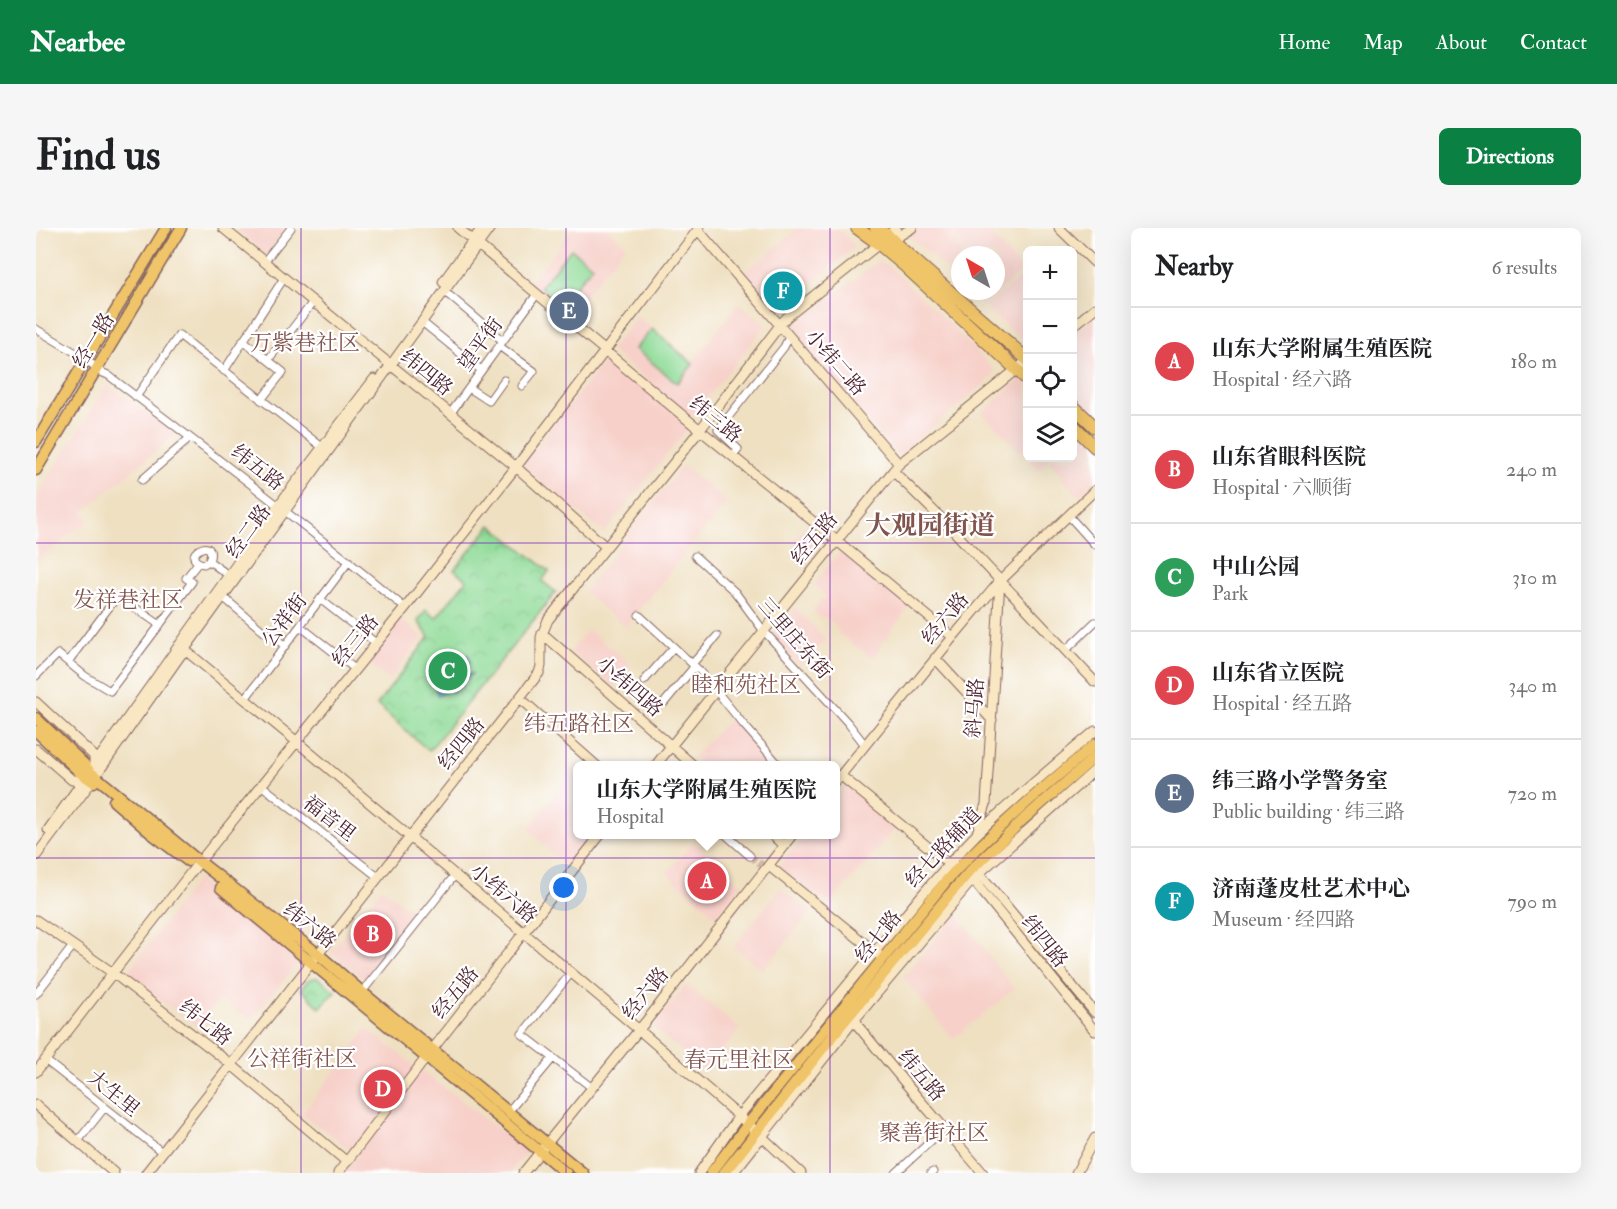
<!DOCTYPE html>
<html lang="en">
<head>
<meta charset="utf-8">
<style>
	:root { --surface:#fff; --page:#f6f6f6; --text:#202124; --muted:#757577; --line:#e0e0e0; --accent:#0b8043 }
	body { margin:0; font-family:"IM FELL Double Pica","Noto Serif SC",serif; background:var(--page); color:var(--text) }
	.controls { position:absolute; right:18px; top:18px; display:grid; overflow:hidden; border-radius:9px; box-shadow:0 6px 24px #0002 }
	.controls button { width:54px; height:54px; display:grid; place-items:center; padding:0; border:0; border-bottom:2px solid var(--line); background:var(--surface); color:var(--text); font:30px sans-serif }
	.compass { position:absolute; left:915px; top:18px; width:54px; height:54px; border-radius:50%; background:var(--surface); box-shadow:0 6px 24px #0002; rotate:321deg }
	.you { position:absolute; left:528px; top:660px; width:21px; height:21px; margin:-15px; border:4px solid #fff; border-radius:50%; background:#1a73e8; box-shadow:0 0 0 9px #1a73e833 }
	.badge { display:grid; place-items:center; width:39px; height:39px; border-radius:50%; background:var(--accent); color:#fff; font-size:20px; font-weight:700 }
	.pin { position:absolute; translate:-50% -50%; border:3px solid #fff; box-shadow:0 2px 6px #0006 }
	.popup { position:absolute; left:537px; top:533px; width:267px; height:78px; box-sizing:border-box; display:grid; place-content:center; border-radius:9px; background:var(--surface); filter:drop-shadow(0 2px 4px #0005); font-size:20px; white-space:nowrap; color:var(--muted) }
	.popup b { font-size:22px; color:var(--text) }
	.popup::after { content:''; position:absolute; left:50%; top:100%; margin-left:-12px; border:12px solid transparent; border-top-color:var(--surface) }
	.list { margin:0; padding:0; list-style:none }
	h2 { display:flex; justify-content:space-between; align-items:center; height:78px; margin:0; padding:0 24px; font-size:26px }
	h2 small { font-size:20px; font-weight:400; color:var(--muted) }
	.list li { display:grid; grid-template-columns:39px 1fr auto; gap:18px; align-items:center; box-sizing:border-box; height:108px; padding:0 24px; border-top:2px solid var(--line) }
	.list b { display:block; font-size:22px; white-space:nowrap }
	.list p { margin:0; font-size:20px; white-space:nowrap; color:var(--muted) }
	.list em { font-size:20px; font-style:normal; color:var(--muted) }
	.icon { flex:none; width:33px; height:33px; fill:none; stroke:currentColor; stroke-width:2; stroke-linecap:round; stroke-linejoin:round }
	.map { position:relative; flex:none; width:1059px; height:945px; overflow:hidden; border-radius:9px }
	header { display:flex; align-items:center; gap:36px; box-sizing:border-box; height:84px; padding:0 30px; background:var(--accent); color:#fff }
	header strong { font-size:28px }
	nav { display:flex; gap:33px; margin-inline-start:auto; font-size:21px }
	.intro { display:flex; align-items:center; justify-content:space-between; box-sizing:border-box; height:144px; padding:0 36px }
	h1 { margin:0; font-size:42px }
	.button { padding:15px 27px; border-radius:9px; background:var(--accent); color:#fff; font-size:21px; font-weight:700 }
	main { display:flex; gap:36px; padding:0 36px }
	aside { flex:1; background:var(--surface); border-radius:9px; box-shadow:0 6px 24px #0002 }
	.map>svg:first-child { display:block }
</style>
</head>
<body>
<header>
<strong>Nearbee</strong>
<nav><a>Home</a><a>Map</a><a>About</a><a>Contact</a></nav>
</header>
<div class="intro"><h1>Find us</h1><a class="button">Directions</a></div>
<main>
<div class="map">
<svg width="1059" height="945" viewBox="0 0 1059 945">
	<defs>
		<pattern id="park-crowns" width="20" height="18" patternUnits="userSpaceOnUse" patternTransform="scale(1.5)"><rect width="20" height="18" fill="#90db98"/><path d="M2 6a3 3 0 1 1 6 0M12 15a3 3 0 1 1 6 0" fill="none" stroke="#7ebc83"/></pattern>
		<pattern id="water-rules" width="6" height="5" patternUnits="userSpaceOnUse" patternTransform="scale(1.5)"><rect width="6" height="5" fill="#52acd0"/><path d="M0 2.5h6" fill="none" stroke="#468ba9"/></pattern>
	</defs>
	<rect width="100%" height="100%" fill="#fff"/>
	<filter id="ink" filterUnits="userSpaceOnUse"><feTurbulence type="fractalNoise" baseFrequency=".0167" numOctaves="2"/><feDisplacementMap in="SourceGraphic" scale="12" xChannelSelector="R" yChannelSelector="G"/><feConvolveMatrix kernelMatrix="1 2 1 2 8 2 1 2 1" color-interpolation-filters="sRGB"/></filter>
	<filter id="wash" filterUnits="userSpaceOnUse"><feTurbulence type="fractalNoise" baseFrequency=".008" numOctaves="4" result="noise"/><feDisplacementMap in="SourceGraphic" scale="24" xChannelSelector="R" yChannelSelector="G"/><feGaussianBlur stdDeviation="1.35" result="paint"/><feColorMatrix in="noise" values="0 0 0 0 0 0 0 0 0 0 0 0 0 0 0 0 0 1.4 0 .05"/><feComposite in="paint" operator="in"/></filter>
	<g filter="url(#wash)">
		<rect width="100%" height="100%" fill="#efe0c1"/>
		<path fill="#f7d0c9" d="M199 0H251L230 26Z
			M538 0H570L590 17 532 88 493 56Z
			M759 0H800L807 5 819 19 740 83 709 44 761 2Z
			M864 0H924L914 8 929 27H924V53Z
			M926 0H951L986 43 947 77 942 74 953 63H960V27H931L917 8Z
			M841 34 851 37 912 94 958 142 957 149 861 228 822 181 752 103Z
			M991 45V117L948 79Z
			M703 75 730 97 656 189 574 122 601 88 657 133Z
			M1057 89 1059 91V229L1037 209 1036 99 1041 104Z
			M571 129 654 198 568 305 486 237Z
			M991 145 992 230H1014L1003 241 946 185Z
			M71 157 134 201 140 206 47 284 53 292 0 333V270Z
			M1037 214 1059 234V253L1043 268 1025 248 1026 245 1013 232 1015 230H1036Z
			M647 237 691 274 589 399 548 364Z
			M772 296 788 309 772 328 756 315Z
			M806 322 874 377 836 430 802 405 803 401 789 388 785 390 777 383 790 368 778 356Z
			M759 380 791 412 763 438 736 408Z
			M364 391 387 409 353 452 330 434Z
			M552 402 595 436 578 458 534 424Z
			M695 489 737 537H668L658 528Z
			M542 538V606L555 607 530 639 492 600Z
			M809 557 860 600 793 676 742 640 769 607 800 606V567Z
			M657 614 706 657 680 688 631 645Z
			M161 651 265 731 215 792 183 771 162 799 90 747Z
			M346 660 381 687 328 751 294 724Z
			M744 660 775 684 727 742 698 719Z
			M921 686 978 761 917 811 867 749Z
			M650 757 704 801 669 843 617 799Z
			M331 801 491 923 474 945H308L322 927 266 886Z"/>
		<path fill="url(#park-crowns)" stroke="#6d7d62" stroke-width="1.5" d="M455 297 513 343 506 353 520 364 393 523 341 477 393 409 382 393 390 382 400 390 431 352 418 342Z
			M278 750H282L299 763 284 780 265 761 272 752Z"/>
		<path fill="#90db98" stroke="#6d7d62" stroke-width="1.5" d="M535 21 556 38 525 76 504 59Z
			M616 101 657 136 641 155 599 121Z"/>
		<path fill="url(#water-rules)" stroke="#4e667e" stroke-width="1.5" d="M432 427 434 434 428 440 432 446H436L426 454V458L417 464 413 462 402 468 399 459 405 451 399 440 404 436 413 438 421 432Z"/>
	</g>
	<g filter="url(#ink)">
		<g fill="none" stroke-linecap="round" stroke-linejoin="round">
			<path stroke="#ceb9a3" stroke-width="7" stroke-dasharray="7 3.5" stroke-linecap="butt" d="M714 628 726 637"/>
			<g stroke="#846360" stroke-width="9">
				<path id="street" d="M228 34 255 0
					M407 64 414 68 467 113
					M386 94 445 142
					M0 101 50 131 65 144 72 147C172 223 272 299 369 380
					M207 112 232 132
					M463 118 498 143 486 158
					M188 143 248 50
					M433 160 453 173 468 152
					M100 169 143 107 286 219
					M225 172 247 144 232 132 277 74
					M414 186 501 66
					M696 228 702 221 682 202 748 119 753 109
					M106 252 154 210
					M1033 288 1059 317
					M659 328 699 364 727 402 812 495 829 517
					M173 333 168 336C139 330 183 304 173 333L195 349
					M187 369 233 408 238 409 249 418
					M284 371 340 415
					M603 387 665 444 707 496 744 538
					M264 398 319 441
					M1030 422 1059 394
					M32 434 80 370H85L124 397
					M656 436 681 408
					M0 448 22 426 49 448 74 463 156 354 150 350 162 335
					M608 453 637 420
					M209 471 313 333
					M628 475 658 439
					M225 557 342 649
					M689 606 714 628
					M535 745 486 806 555 859
					M326 764 419 647
					M0 766 37 718
					M9 832 126 924
					M472 884 517 830
					M42 913 69 879
					M860 945 908 901
					M895 945 897 944"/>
			</g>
			<g stroke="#846360" stroke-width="11">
				<path id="secondary" d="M187 0 480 239 570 319
					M422 0 658 197 800 312 917 409
					M1023 0 1059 35
					M662 2 863 236
					M853 14 876 0
					M407 54 446 0
					M1036 99 1059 80
					M857 243 913 298 1059 454
					M506 405 658 538
					M143 417 260 513 602 801 720 903 765 945
					M899 430 956 492
					M484 470 561 538
					M0 474 58 528V537
					M0 521 36 552H51
					M619 538 857 243 863 236 992 132
					M804 547 913 636H917
					M800 553 917 409 964 353 1059 262
					M12 602 242 278 338 151
					M941 605 950 576 964 353
					M735 606 748 618
					M0 628 56 553 149 421 454 0
					M733 638 843 727
					M939 644 948 651 1059 785
					M937 647 941 657 1059 803
					M0 692 77 745 191 833 311 934
					M819 787 822 798 870 856 947 945
					M0 844 156 643 369 380 480 239 663 0
					M0 877 78 945
					M110 945 503 445 505 438V409L512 392 664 202 744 97 751 89 843 16 860 0
					M302 945 396 822 565 606
					M487 945 615 787 757 606
					M663 945 703 888 885 668C903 647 921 626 941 606 978 570 1019 537 1059 503
					M697 945 815 796 938 650 1059 542
					M1040 945 1059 910"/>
			</g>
			<g stroke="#846360" stroke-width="13">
				<path id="primary" d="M0 214 130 0
					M0 242 145 0
					M0 490 48 536 53 543 164 634 282 726 326 764 547 945
					M0 503 46 546 58 554
					M78 573 115 605 152 633
					M185 660 530 945
					M675 945 712 896 911 652C956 603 1008 559 1059 516
					M688 945 807 795 913 667 935 642 988 591 1059 529"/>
			</g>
			<g stroke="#846360" stroke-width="14">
				<path id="highway" d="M821 0 843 16 870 39 992 152
					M840 0 852 8 862 18 992 132
					M1036 177 1059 199
					M1036 196 1059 219"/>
			</g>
			<use href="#street" stroke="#fff" stroke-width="7"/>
			<use href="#secondary" stroke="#f9e7c3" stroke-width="9"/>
			<use href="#primary" stroke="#f0c469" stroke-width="10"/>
			<use href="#highway" stroke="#f0c469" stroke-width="12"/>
		</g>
	</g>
	<path fill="none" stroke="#7b2cbf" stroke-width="1.5" stroke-opacity="0.55" d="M265 0V945M530 0V945M794 0V945M0 315H1059M0 630H1059"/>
	<g text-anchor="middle" stroke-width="4.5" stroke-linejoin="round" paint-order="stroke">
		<g font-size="20" fill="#4a1f2b" stroke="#fff">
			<text transform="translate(57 112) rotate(-59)" y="7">经一路</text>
			<text transform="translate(444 116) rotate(-54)" y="7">望平街</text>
			<text transform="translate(800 134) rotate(49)" y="7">小纬二路</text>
			<text transform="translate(391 144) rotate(39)" y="7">纬四路</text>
			<text transform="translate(680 191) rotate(39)" y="7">纬三路</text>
			<text transform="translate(222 239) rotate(38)" y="7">纬五路</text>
			<text transform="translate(212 303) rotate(-54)" y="7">经二路</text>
			<text transform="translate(778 310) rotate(-51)" y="7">经五路</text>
			<text transform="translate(909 390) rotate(-50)" y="7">经六路</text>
			<text transform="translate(248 392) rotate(-53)" y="7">公祥街</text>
			<text transform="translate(759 410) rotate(49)" y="7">三里庄东街</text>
			<text transform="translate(319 412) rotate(-51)" y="7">经三路</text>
			<text transform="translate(594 458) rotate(41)" y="7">小纬四路</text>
			<text transform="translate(938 480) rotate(-86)" y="7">斜马路</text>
			<text transform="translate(425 515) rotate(-51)" y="7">经四路</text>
			<text transform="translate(294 590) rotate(38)" y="7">福音里</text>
			<text transform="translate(907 619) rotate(-47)" y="7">经七路辅道</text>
			<text transform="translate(468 665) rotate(40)" y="7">小纬六路</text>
			<text transform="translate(274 697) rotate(38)" y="7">纬六路</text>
			<text transform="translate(842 708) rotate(-51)" y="7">经七路</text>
			<text transform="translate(1009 713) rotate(51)" y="7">纬四路</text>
			<text transform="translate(419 764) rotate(-51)" y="7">经五路</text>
			<text transform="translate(609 765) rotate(-51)" y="7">经六路</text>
			<text transform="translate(170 794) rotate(38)" y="7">纬七路</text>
			<text transform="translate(886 847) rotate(50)" y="7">纬五路</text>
			<text transform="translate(78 865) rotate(39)" y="7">大生里</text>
		</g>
		<g font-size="22" fill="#82544e" stroke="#fff">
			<text x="269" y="122">万紫巷社区</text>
			<text x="92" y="379">发祥巷社区</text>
			<text x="710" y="464">睦和苑社区</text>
			<text x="543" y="503">纬五路社区</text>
			<text x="266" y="838">公祥街社区</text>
			<text x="703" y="839">春元里社区</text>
			<text x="898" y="912">聚善街社区</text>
		</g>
		<g font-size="26" font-weight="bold" fill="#82544e" stroke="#fff">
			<text x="894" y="306">大观园街道</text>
		</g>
	</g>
</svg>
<div class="controls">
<button>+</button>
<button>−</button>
<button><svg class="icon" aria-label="locate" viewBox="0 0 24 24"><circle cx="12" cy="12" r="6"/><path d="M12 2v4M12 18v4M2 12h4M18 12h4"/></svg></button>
<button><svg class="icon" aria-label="layers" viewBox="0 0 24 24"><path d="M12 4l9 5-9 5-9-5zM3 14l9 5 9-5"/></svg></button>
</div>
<svg class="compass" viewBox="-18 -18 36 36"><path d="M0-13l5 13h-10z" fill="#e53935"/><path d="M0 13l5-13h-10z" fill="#757577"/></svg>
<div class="you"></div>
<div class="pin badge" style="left:671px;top:653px;background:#e0444e">A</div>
<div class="popup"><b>山东大学附属生殖医院</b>Hospital</div>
<div class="pin badge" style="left:337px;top:706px;background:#e0444e">B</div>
<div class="pin badge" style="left:412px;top:443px;background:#2e9e5b">C</div>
<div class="pin badge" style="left:347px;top:861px;background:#e0444e">D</div>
<div class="pin badge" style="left:533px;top:83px;background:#5c6f8a">E</div>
<div class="pin badge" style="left:747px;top:63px;background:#0f9aa8">F</div>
</div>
<aside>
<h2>Nearby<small>6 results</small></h2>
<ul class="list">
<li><span class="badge" style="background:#e0444e">A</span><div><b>山东大学附属生殖医院</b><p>Hospital · 经六路</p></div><em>180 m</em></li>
<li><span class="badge" style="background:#e0444e">B</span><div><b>山东省眼科医院</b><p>Hospital · 六顺街</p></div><em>240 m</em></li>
<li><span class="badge" style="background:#2e9e5b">C</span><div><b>中山公园</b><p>Park</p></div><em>310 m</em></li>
<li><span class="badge" style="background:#e0444e">D</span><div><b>山东省立医院</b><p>Hospital · 经五路</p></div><em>340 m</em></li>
<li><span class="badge" style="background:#5c6f8a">E</span><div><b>纬三路小学警务室</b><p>Public building · 纬三路</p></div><em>720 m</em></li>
<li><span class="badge" style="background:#0f9aa8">F</span><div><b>济南蓬皮杜艺术中心</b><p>Museum · 经四路</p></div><em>790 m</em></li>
</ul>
</aside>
</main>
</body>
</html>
